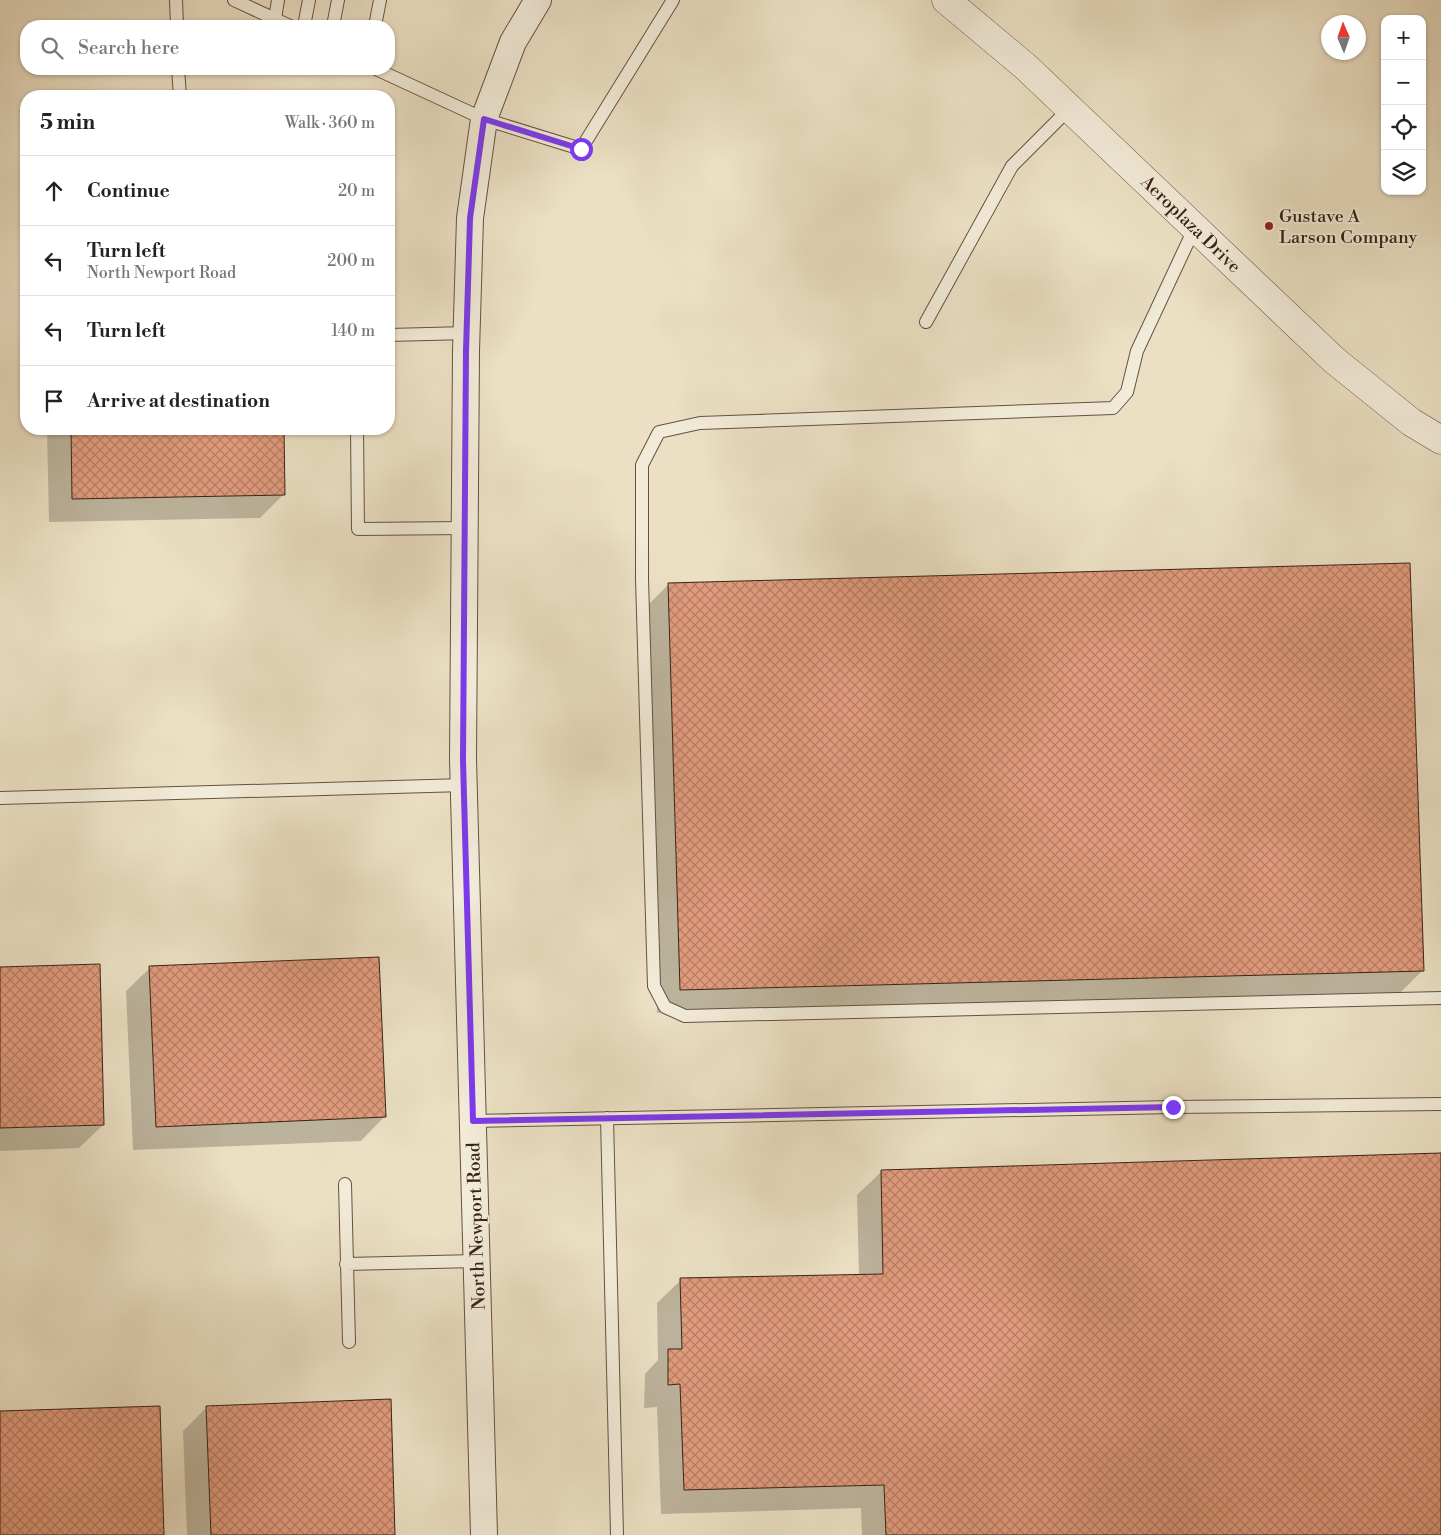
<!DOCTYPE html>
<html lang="en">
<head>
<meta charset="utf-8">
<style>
	:root { --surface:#fff; --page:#f6f6f6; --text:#222; --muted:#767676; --line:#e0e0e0 }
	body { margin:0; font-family:"Libre Bodoni",serif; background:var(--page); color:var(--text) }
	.controls { position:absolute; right:15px; top:15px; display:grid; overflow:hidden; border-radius:10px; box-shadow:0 1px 4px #0004 }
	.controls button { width:45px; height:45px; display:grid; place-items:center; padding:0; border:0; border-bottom:1px solid var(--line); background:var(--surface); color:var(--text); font:25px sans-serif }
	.compass { position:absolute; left:1321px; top:15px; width:45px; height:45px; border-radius:50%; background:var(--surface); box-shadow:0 1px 4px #0004; rotate:358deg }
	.stop { position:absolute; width:15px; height:15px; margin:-11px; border:4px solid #7c3aed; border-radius:50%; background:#fff }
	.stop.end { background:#7c3aed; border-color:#fff; box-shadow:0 1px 5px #0008 }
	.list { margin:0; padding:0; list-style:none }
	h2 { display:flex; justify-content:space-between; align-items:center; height:65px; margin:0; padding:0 20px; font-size:21px }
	h2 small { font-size:16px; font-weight:400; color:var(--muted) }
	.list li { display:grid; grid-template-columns:32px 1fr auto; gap:15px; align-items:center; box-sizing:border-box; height:70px; padding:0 20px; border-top:1px solid var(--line) }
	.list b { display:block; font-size:19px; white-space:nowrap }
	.list p { margin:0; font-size:16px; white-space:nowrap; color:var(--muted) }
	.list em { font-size:16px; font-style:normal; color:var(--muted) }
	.icon { flex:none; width:28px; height:28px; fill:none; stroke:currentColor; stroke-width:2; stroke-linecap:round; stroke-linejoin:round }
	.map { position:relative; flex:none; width:1441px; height:1535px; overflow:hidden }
	.search { position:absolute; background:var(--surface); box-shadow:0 1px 4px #0004; left:20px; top:20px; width:375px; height:55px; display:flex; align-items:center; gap:12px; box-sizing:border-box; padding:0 18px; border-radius:20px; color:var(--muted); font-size:19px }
	.panel { position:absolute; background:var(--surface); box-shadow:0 1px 4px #0004; left:20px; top:90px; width:375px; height:345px; border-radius:20px }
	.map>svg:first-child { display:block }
</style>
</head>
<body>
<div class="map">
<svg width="1441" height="1535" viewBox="0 0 1441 1535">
	<defs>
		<pattern id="building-cross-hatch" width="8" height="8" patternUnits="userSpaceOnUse" patternTransform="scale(1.25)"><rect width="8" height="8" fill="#e19b7d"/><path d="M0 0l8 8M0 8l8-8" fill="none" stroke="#b77e65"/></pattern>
	</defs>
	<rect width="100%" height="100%" fill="#ebe0c4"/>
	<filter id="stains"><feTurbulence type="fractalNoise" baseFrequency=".004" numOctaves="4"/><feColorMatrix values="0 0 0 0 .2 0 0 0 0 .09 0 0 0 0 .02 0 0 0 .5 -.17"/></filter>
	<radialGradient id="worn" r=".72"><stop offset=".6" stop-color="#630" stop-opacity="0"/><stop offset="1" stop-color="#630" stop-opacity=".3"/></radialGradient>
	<path fill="#0003" d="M47 429H282L283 495 260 518 49 522Z
		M668 585 1423 970 1399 994 657 1013 645 608Z
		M0 968 103 1125 79 1148 0 1151Z
		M150 968 384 1117 361 1141 133 1150 126 991Z
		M1441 1154V1535H862L861 1508 661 1514 657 1407 644 1408 645 1374 658 1360 657 1303 681 1280 859 1275 857 1195 881 1172Z
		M207 1407 394 1535H187L183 1431Z"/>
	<path fill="url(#building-cross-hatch)" stroke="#382314" d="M71 429H284L285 495 72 499Z
		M1410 563 1424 971 680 990 668 583Z
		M379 957 386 1117 156 1127 149 966Z
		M100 964 104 1125 0 1128V967Z
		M1441 1153V1535H886L884 1485 684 1490 680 1384 668 1385V1349H682L680 1278 883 1274 881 1170Z
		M391 1399 395 1535H211L206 1406Z
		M160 1406 164 1535H0V1411Z"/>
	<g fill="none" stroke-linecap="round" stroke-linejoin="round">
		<g stroke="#655240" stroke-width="14">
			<path id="service" d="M176 0 177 26
				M234 0 290 26
				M275 19 278 0
				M304 26 309 0
				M333 26 338 0
				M375 26 380 0
				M178 69 180 96
				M376 69 484 119 581 149 673 0
				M1195 227 1137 351 1127 392 1113 408 700 423 659 432 642 465V579L654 986 665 1007 685 1016 1441 998
				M926 322 1012 166 1070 108
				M389 335 467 333
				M357 429 358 529 465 528
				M0 798 464 785
				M607 1118 617 1535
				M473 1121 1173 1107 1441 1104
				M345 1184 349 1342
				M346 1264 477 1261"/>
		</g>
		<g stroke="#655240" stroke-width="28">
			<path id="minor" d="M484 1535 463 759 466 351 470 218 484 119 513 42 538 0"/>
		</g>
		<g stroke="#655240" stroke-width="29">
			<path id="tertiary" d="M946 0 1026 67 1334 360 1411 422 1441 440"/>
		</g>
		<use href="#service" stroke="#f2ebd9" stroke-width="12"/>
		<use href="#minor" stroke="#f2ebd9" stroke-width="26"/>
		<use href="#tertiary" stroke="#f2ebd9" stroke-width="28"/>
	</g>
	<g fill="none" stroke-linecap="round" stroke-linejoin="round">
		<path stroke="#7c3aed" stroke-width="6" d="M581 149 484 119 470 218 466 351 463 760 473 1121 1173 1107"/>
	</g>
	<circle fill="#8f2418" stroke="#f2ebd9" stroke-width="2" cx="1269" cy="226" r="5"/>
	<g text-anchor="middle" stroke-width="4" stroke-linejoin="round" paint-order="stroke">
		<g font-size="18" fill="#382314" stroke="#f2ebd9" text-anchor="start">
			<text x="1279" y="222">Gustave A<tspan x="1279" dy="21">Larson Company</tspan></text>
		</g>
		<g font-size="18" fill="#382314" stroke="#f2ebd9">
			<text transform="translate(1191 224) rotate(44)" y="6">Aeroplaza Drive</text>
			<text transform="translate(476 1226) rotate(-92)" y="6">North Newport Road</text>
		</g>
	</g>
	<rect width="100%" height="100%" filter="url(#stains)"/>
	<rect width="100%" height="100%" fill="url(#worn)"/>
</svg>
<div class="controls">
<button>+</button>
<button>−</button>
<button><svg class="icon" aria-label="locate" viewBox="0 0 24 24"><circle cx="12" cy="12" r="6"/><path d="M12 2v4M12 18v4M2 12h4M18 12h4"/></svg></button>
<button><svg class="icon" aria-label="layers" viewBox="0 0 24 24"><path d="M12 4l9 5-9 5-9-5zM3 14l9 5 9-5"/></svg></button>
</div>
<svg class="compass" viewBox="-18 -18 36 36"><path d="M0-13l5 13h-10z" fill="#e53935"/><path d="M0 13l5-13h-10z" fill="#767676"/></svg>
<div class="stop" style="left:581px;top:149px"></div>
<div class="stop end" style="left:1173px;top:1107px"></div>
<div class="search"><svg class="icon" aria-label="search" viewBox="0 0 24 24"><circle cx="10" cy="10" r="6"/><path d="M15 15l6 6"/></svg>Search here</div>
<section class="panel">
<h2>5 min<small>Walk · 360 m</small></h2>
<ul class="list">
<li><svg class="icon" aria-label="ahead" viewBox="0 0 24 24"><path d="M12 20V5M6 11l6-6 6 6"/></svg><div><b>Continue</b></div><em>20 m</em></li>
<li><svg class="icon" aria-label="left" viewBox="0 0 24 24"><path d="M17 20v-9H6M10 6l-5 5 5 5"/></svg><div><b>Turn left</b><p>North Newport Road</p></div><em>200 m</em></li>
<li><svg class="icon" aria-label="left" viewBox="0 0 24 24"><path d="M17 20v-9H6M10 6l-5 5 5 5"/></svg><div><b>Turn left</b></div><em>140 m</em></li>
<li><svg class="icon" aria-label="arrive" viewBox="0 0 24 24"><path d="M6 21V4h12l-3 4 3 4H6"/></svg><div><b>Arrive at destination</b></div></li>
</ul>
</section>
</div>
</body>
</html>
